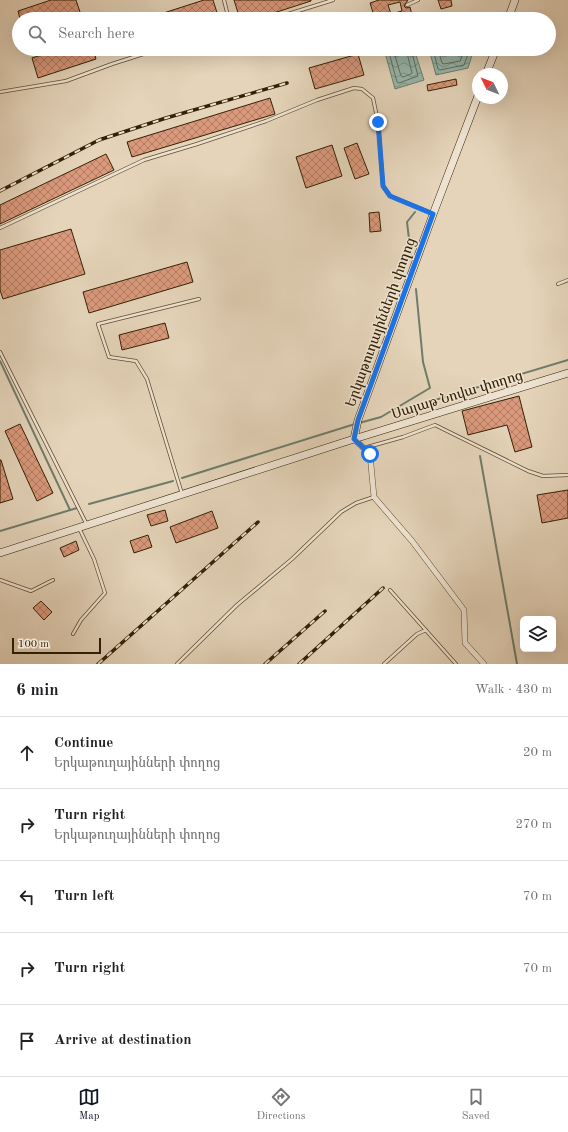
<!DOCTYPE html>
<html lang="en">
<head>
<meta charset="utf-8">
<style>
	:root { --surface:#fff; --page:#f2f2f2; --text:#202124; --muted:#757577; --line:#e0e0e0; --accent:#111827 }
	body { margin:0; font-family:"Old Standard TT","Noto Serif Armenian",serif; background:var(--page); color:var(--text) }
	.controls { position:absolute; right:12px; bottom:12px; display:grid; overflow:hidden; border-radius:6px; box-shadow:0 4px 16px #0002 }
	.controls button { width:36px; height:36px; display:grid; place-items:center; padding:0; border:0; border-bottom:1px solid var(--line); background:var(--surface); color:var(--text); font:20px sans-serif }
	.compass { position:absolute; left:472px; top:68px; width:36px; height:36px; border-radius:50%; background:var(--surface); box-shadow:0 4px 16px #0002; rotate:313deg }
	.scale { position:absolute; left:12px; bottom:10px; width:89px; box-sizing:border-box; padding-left:4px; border:2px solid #342104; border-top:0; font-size:11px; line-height:14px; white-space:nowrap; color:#342104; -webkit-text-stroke:3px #eee3d2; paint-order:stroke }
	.stop { position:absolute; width:12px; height:12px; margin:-9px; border:3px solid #1a73e8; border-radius:50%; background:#fff }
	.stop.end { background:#1a73e8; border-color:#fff; box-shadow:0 1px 4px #0008 }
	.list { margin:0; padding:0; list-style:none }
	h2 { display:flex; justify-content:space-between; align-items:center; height:52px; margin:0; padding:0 16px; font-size:17px }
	h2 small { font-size:13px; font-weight:400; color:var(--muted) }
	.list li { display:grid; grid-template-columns:26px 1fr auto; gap:12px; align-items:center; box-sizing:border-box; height:72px; padding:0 16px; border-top:1px solid var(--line) }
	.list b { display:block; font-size:15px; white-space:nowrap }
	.list p { margin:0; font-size:13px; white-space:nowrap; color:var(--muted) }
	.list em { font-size:13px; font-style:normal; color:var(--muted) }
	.icon { flex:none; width:22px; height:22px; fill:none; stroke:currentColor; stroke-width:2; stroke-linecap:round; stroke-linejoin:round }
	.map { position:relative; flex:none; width:568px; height:664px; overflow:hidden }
	.search { position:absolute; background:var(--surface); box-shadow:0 4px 16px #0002; left:12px; right:12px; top:12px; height:44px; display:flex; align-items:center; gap:10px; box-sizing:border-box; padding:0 14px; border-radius:22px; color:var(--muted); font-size:15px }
	.sheet { height:412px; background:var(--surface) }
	nav { display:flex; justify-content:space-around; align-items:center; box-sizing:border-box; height:56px; border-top:1px solid var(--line); background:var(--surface); font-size:11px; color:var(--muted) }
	nav a { display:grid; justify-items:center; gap:2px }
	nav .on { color:var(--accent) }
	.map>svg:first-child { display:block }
</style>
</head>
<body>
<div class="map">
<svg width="568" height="664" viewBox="0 0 568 664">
	<defs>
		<pattern id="water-waves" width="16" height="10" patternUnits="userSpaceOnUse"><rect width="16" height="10" fill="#96b8af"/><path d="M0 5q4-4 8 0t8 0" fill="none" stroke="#7b958c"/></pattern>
		<pattern id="building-cross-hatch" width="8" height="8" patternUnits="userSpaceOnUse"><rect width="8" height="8" fill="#da997c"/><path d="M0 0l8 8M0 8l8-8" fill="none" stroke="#b27c63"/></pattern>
	</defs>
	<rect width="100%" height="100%" fill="#e5d4ba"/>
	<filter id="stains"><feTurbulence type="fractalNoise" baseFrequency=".005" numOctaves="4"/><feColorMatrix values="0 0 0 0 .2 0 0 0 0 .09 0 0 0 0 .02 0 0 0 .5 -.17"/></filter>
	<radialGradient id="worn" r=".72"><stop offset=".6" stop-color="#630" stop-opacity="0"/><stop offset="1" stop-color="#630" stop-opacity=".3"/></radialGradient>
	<path fill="url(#water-waves)" stroke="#6f7c6b" d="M384 49H414L424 80 395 89Z
		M429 49H474L468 68 436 75Z"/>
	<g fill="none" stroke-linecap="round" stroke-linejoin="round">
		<path stroke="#656c5a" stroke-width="1" d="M388 49 397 82 399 83 418 76 411 49
			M393 49 401 76 403 77 411 74 412 73 406 49
			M433 49 438 69 440 70 464 65 470 49
			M438 49 442 63 444 64 460 61 465 49"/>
		<path stroke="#6f7c6b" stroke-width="2" d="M411 256 407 222 415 212
			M0 361 70 510
			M435 400 568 360
			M359 423 381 417 430 388 423 362 416 289
			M480 456 517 664
			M182 478 355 424
			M89 504 173 481
			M0 531 77 508"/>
	</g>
	<path fill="url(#building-cross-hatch)" stroke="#342104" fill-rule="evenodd" d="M51 0H76L81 15 67 19H20L18 11Z
		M204 0H213L219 19H148V18Z
		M234 0H311V1L255 19H240Z
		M379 0H408L404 6 406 8 410 7 412 15 398 19H375L370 3ZM400 2 402 11 391 14 388 5Z
		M438 0H451L452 6 441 9Z
		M60 49H93L96 59 38 78 32 58Z
		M358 54 364 75 315 89 309 68Z
		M456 79 457 85 428 91 427 85Z
		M270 98 275 114 132 157 127 142Z
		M357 143 369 174 355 179 344 148Z
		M332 145 342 176 306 188 296 157Z
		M106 154 114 170 0 224V205Z
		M379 212 381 231 370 232 369 213Z
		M71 229 85 274 3 299 0 290V250Z
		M187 262 193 282 89 313 83 292Z
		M165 323 169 338 122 350 119 335Z
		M519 396 532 447 515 452 507 425 468 435 462 411Z
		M20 424 53 493 37 501 5 431Z
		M0 460H1L13 499 0 503Z
		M568 490V518L542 523 537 495Z
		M165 510 168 521 151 526 147 515Z
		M212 511 218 528 176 543 170 527Z
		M148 535 152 547 134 553 130 541Z
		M76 541 79 550 64 557 60 548Z
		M41 601 52 612 44 620 33 608Z"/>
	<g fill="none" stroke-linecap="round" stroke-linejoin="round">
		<g stroke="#604e32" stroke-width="4">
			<path id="lane" d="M224 0 227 12 228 19
				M407 5 418 0
				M272 19 333 0
				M0 92 66 81 112 64 159 49
				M0 228 144 160 197 144 266 121 317 100 354 88 362 89 373 98 378 122 383 186 390 196 432 213
				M558 284 568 280
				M0 352 87 525
				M364 448 403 437 435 425 528 471 543 476 568 475
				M182 494 147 379 136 361 109 357 98 324 199 299
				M0 580 31 591 53 580
				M390 590 456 664
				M73 634 81 620 105 593 94 559 79 528
				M177 664 237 605 292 559 341 512 356 503 374 497
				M384 664 417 634 426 630"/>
		</g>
		<g stroke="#604e32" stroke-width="6">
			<path id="street" d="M354 439 370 454 374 497 412 541 464 610 465 643 484 664"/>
		</g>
		<g stroke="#342104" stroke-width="8">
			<path id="secondary" d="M508 19 515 0
				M486 74 496 49
				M354 439 358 420 435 209 478 96
				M0 553 354 439 568 373"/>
		</g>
		<use href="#lane" stroke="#eee3d2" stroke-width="2.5"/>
		<use href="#street" stroke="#eee3d2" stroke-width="5"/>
		<use href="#secondary" stroke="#eee3d2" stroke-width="7"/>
		<g stroke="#342104" stroke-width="3.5">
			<path id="rail" d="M0 191 99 140 166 118 287 83
				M98 664 258 522
				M265 664 325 611
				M299 664 383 588"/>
		</g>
		<use href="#rail" stroke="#eee3d2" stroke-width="2" stroke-dasharray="6" stroke-linecap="butt"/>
	</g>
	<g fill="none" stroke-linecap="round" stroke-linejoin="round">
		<path stroke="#1a73e8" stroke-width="5" d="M370 454 354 439 358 420 433 214 390 196 383 186 378 122"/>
	</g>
	<g text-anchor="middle" stroke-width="3" stroke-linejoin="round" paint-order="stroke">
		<g font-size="14" fill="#342104" stroke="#eee3d2">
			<text transform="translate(380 322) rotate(-70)" y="5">Երկաթուղայինների փողոց</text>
			<text transform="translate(457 394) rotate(-17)" y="5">Սայաթ Նովա փողոց</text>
		</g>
	</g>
	<rect width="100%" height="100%" filter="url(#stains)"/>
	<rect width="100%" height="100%" fill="url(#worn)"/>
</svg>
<div class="controls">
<button><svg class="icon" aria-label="layers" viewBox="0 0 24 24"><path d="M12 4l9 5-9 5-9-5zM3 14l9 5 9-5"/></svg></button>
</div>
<svg class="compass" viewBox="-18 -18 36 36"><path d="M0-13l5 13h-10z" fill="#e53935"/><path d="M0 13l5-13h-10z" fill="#757577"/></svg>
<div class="scale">100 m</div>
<div class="stop" style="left:370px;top:454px"></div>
<div class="stop end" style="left:378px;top:122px"></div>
<div class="search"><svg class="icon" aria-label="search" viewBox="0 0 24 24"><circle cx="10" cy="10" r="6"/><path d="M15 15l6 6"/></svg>Search here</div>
</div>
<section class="sheet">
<h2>6 min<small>Walk · 430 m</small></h2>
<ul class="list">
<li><svg class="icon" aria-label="ahead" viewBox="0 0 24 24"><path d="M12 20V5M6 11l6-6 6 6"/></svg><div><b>Continue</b><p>Երկաթուղայինների փողոց</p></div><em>20 m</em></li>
<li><svg class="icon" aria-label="right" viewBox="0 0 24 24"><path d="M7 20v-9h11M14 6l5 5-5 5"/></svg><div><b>Turn right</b><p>Երկաթուղայինների փողոց</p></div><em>270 m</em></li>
<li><svg class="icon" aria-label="left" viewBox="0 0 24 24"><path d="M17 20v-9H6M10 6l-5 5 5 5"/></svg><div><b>Turn left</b></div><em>70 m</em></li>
<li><svg class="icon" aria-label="right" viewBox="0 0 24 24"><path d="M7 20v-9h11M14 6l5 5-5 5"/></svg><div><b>Turn right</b></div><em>70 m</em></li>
<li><svg class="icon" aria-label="arrive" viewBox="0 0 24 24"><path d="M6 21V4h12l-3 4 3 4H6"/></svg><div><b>Arrive at destination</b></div></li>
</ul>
</section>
<nav>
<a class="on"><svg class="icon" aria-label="map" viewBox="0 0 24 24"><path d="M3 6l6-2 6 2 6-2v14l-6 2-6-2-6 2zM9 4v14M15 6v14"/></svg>Map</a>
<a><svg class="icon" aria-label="directions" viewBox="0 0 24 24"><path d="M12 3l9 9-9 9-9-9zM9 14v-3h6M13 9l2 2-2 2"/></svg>Directions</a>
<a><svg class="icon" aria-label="saved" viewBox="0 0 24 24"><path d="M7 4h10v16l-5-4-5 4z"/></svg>Saved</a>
</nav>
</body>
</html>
